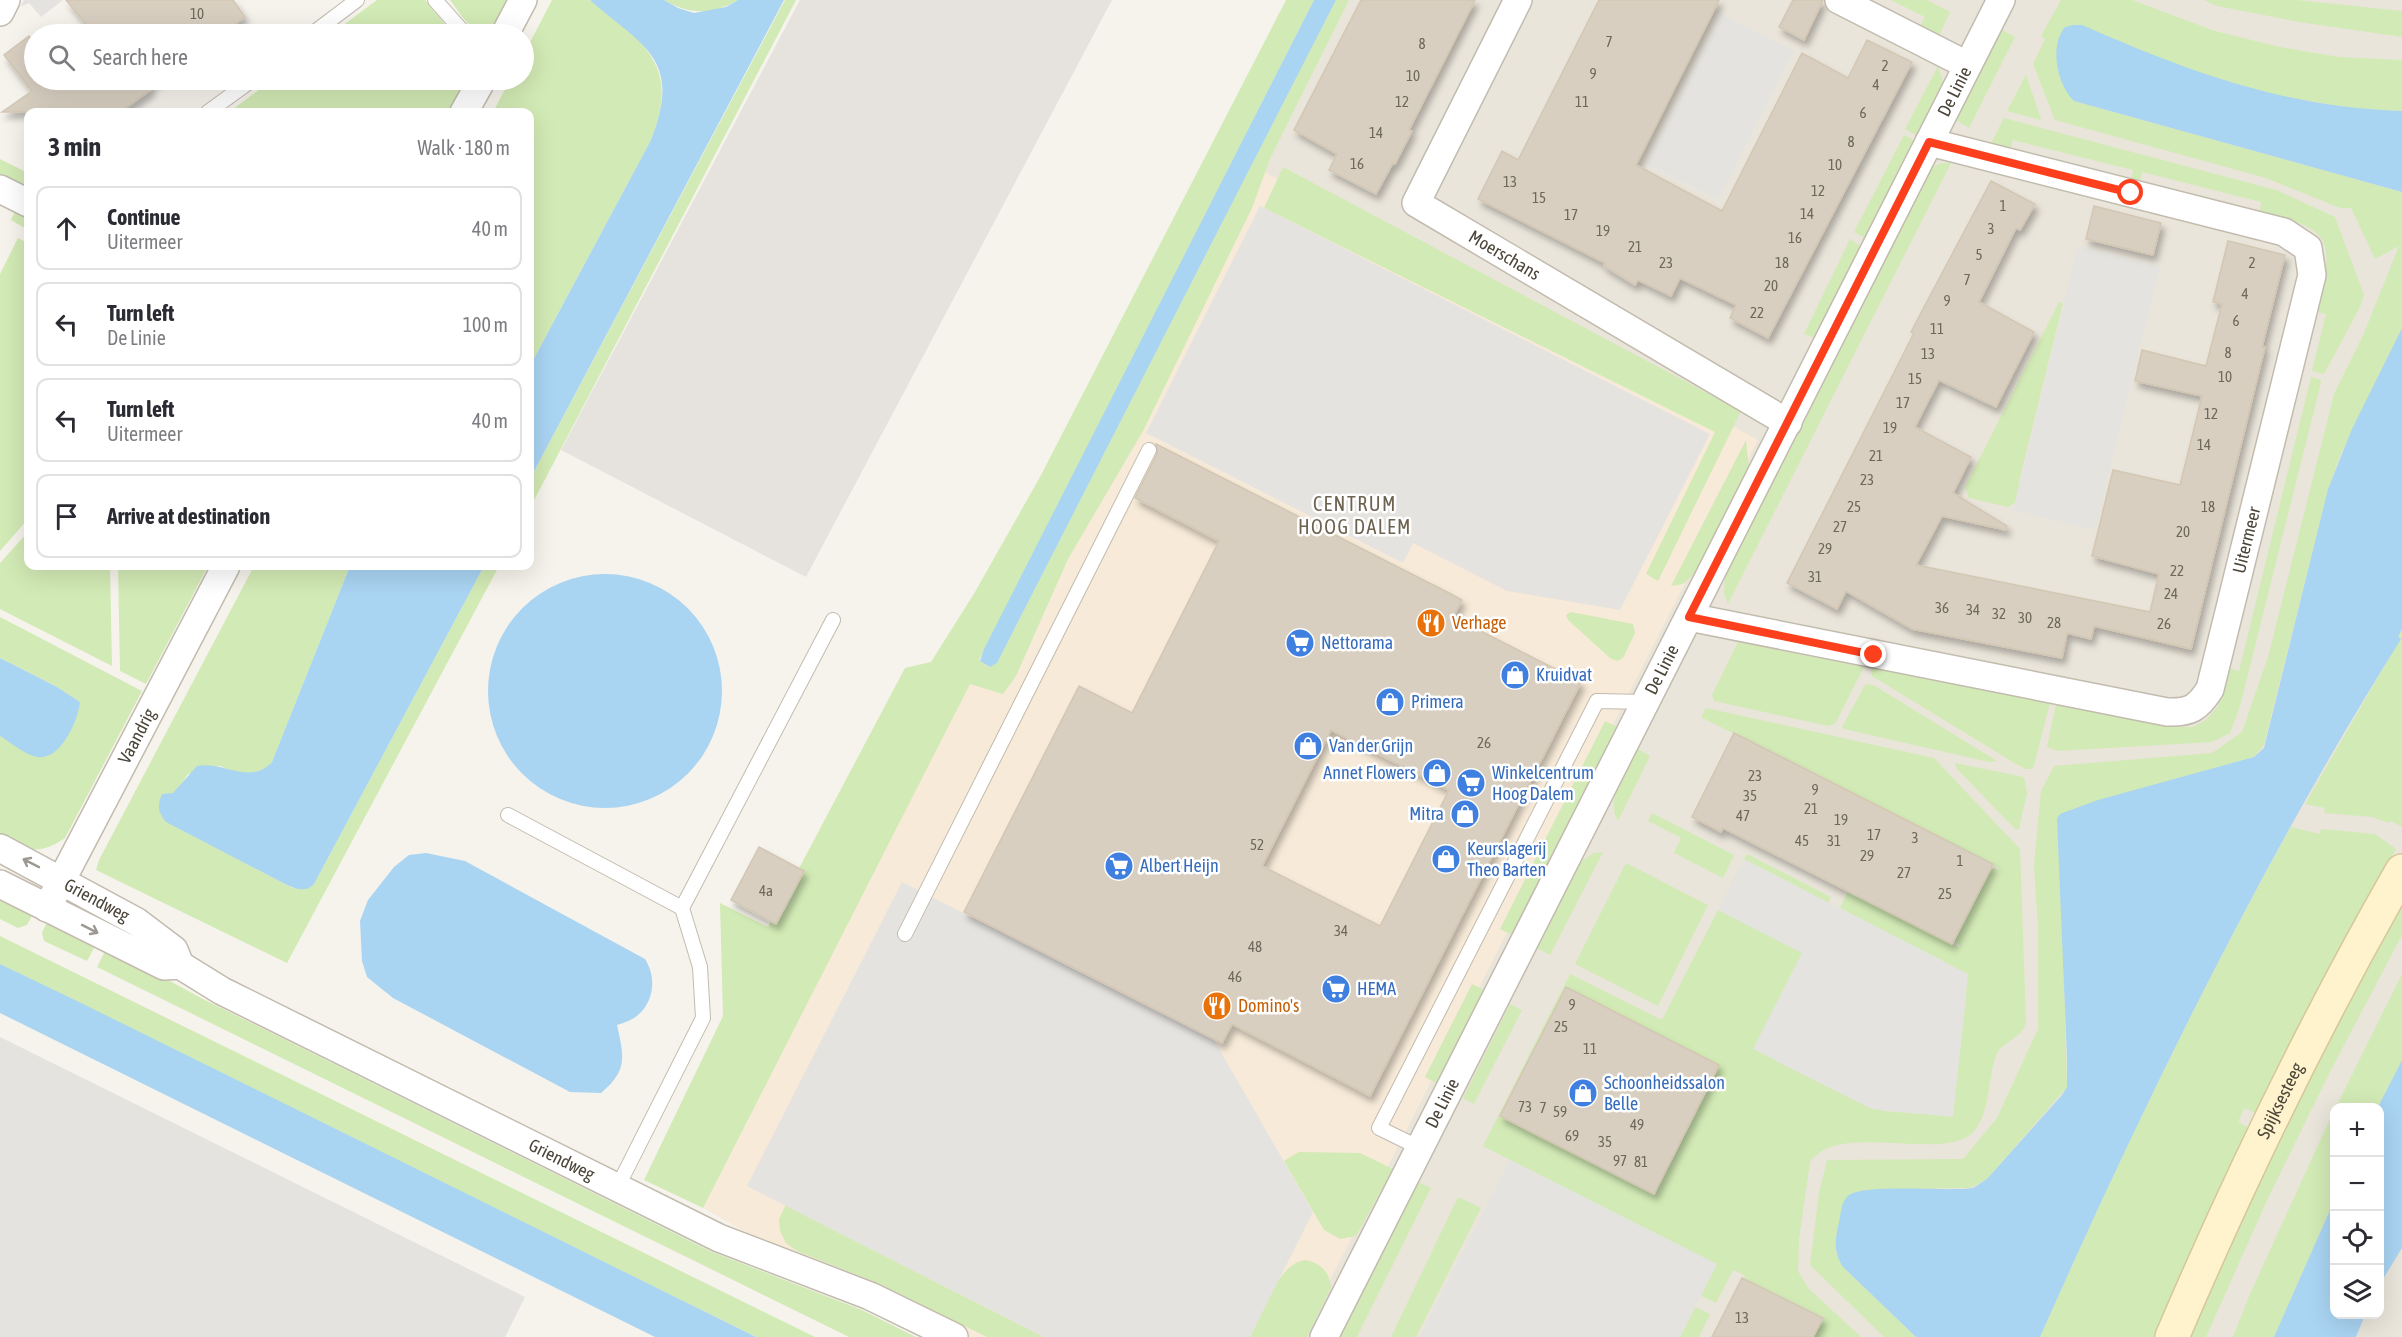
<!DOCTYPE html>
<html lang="en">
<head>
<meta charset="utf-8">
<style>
	:root { --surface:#fff; --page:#f2f2f3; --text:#2b2b33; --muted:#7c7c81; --line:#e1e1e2 }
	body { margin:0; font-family:"Asap Condensed",sans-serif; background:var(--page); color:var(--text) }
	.controls { position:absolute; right:18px; bottom:18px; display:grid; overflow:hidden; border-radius:12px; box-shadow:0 6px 24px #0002 }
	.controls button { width:54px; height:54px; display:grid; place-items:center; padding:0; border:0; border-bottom:2px solid var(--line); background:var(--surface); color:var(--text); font:30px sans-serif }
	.stop { position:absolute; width:18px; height:18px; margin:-14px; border:4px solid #fc3f1d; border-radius:50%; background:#fff }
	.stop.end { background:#fc3f1d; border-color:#fff; box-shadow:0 2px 6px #0008 }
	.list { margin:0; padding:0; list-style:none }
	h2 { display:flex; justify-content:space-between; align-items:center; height:78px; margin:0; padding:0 24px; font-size:26px }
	h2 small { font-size:20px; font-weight:400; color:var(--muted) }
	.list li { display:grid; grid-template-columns:39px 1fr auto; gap:18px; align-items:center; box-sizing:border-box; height:84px; margin:0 12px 12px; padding:0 12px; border:2px solid var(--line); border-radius:12px }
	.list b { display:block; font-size:22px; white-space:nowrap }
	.list p { margin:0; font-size:20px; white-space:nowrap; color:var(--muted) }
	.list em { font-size:20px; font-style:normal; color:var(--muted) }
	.icon { flex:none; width:33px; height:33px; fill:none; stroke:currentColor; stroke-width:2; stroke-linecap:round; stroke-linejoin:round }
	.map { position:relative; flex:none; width:2402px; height:1337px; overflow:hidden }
	.search { position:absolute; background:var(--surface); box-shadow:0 6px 24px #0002; left:24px; top:24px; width:510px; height:66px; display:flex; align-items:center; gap:15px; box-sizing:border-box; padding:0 21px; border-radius:33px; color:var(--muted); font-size:22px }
	.panel { position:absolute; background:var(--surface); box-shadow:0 6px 24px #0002; left:24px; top:108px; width:510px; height:462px; border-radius:12px }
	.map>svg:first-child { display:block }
</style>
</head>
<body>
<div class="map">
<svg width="2402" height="1337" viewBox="0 0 2402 1337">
	<defs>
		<filter id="shadow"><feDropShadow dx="3.5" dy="6" stdDeviation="3" flood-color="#0004"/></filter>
	</defs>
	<rect width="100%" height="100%" fill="#f6f3ec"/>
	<path fill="#eae5da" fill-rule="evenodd" d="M1317 0H2402V1337H1301L1235 156ZM2334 1108H2380V1314H2334Z"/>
	<path fill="#f7ead8" d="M1235 156 1758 440 1301 1337H931L703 1208Z"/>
	<path fill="#e6e2dd" d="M800 0H1112L806 577 561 450Z"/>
	<path fill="#d2eab5" d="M377 0H425L453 34H331Z
		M450 0H509L495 28C469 35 464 18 450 0Z
		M552 0C562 0 579 0 589 0 597 3 616 19 623 25 664 62 671 88 651 140L530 366V112H493L510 80H524V54Z
		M664 0H738C712 15 690 15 664 0Z
		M785 0H796L530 508V479Z
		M1286 0H1314L979 660 989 667 997 663 1336 0H1349L1270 159 1252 208 1143 431 1068 559 1016 676 1003 694 970 684 703 1208 644 1180 723 1016 720 903 768 927 905 668 931 662 975 592 1040 477Z
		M1891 0H1927L1950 12 1939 36 1920 27 1925 17Z
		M2061 0H2132L2215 31 2280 47 2339 57 2402 60V111L2356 109 2274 95 2200 74 2147 53 2057 43 2059 73 2074 101 2402 192V328L2341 454 2328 489 2264 745 2254 757 2150 786 2064 979 2067 1087 1987 1179 1970 1188 1910 1189 1835 1251 1847 1271 1916 1337H1884L1810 1265 1819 1193 1827 1160 1963 1159 1997 1118 2038 1029V929L2034 864 2041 791 2054 766 2212 753 2242 732 2268 657 2334 394 2364 333 2399 246 2375 259 2351 208H2340L2266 178 2055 120 2033 64 2045 39 2041 36Z
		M2204 0H2297L2402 11V37L2299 22 2217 6Z
		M2001 29 2015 37 1969 128 1956 120Z
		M1938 66 1943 81 1918 136 1905 129Z
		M2026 75 2041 119 2040 120 2007 111Z
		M272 80H467L450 112H229Z
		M2004 118 2276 190 2335 217 2364 295 2360 307 2324 374 2312 371 2326 314 2317 312C2334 238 2335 231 2260 211L2261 202 2142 172 2140 182 2131 180 2133 170 2013 140 2010 150 1990 145Z
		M1904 135 1917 142 1865 238 1854 232Z
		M0 159 28 173V188L0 174Z
		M1943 163H1951L1728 604 1724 593 1725 577 1933 166Z
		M1283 167 1741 411 1658 581 1646 574 1715 432 1264 208Z
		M15 211 28 217V230L11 220Z
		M18 238 28 243V519L0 551V274Z
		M1850 239 1863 248 1815 338 1804 334Z
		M2059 302 2063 303 2019 482 2036 490 2008 507 1969 498 1965 487Z
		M2311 377 2321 380 2320 387 2240 706 2230 733 2212 742 2058 751 2047 747 2056 704 2177 727H2193L2206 720 2218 706 2229 668 2239 671Z
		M1746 440 1749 468 1696 572 1683 584 1671 586Z
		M28 532V566H110L112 666 0 609V563Z
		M118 566H208L146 684 120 671Z
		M254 566H350L272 762 264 771 250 774 232 771 220 766 188 774 161 815 178 828 293 888 314 884 484 566H499L287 963 96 870 99 860Z
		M1571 612 1633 624 1635 633 1623 658 1617 661 1610 658 1568 620 1566 615Z
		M0 617 142 691 65 838C40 855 27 851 0 839V736L26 752 80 702 57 687 0 658Z
		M2402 629V827L2391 821 2389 823 2372 817 2324 813 2325 808 2305 804 2400 639 2398 637Z
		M1738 642 1864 667 1835 724 1828 726 1714 701 1712 695Z
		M1871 668 2050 703 2033 769H2026L2016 764 1872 676Z
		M1869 684 1875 686 1997 761 1989 762 1844 729 1842 727 1865 685Z
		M1706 708 1934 758 2020 849 2026 1022C2022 1040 2001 1041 1996 1056 1987 1080 1991 1109 1975 1130 1948 1165 1839 1119 1810 1162L1799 1239 1798 1271 1808 1288 1861 1337H1813L1822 1318 1745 1279 1744 1275 1733 1270 1716 1303 1701 1296 1705 1288 1701 1285 1711 1262 1483 1146 1570 974 1662 1020 1718 910 1803 953 1765 1026 1776 1061 1856 1101 1884 1111 1921 1114 1956 1087 1966 998 1933 981 1943 961 1840 908 1848 891 1959 947 1960 945 1954 942 1991 867 1998 870 1999 868 1701 717Z
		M1605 721 1618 727 1512 935 1500 929Z
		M1638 749 1650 756 1618 821C1604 798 1628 769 1638 749Z
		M1955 763 2024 777 2027 793 2019 829H2015L1957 769Z
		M1652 813 1734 855 1723 878 1674 853 1681 838 1648 821Z
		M2291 827 2320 834 2321 829 2375 834 2396 849 2256 1113 2244 1108 2238 1122 2249 1128 2154 1337H2040C2117 1163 2198 993 2291 827Z
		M1603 852 1550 955 1537 948 1581 862 1593 853Z
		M1747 854 1831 897 1818 921 1732 882Z
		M1626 863 1708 905 1658 1006 1575 964Z
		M0 892 35 910 27 925 18 928 0 919Z
		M2402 904V935L2331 1070 2269 1196 2206 1337H2189C2254 1190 2323 1044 2402 904Z
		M49 918 97 942 87 961 44 941 42 933Z
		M0 936 815 1337H756L0 964Z
		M107 947 203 999 710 1251 862 1310 916 1337H849L97 967Z
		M2402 974V1060L2378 1107H2336Z
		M1472 984 1484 990 1436 1083 1425 1077Z
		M1510 1004 1522 1010 1474 1104 1463 1098Z
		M2334 1110V1201L2274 1337H2233L2250 1294Z
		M1299 1152 1360 1153 1393 1169 1356 1236 1340 1239 1324 1230 1284 1161Z
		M1418 1182 1431 1188 1357 1337H1340Z
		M1458 1197 1481 1208 1416 1337H1391Z
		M786 1204 806 1216 1044 1337H987L873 1281 797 1251 786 1243 780 1231 779 1219Z
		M1305 1260C1321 1263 1330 1272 1331 1288L1307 1337H1250C1262 1314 1277 1264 1305 1260Z
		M1695 1307 1710 1314 1699 1337H1680Z"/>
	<path fill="#e5e3e0" d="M24 0H63L41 17 29 3 20 7Z
		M1721 14 1794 51 1718 200 1646 164Z
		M1260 206 1710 434 1620 610 1507 591 1413 543 1403 563 1146 433Z
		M2078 246 2160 267 2095 530 2013 510Z
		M1744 859 1968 974 1953 1117 1872 1109 1753 1049 1802 953 1718 910Z
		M902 882 1214 1040 1313 1212 1250 1337H1044L747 1186Z
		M0 1037 525 1297 505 1337H0Z
		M1510 1160 1717 1264 1680 1337H1419Z"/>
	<path fill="#a9d4f2" d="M590 0H664L678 8 694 13 726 7 738 0H784L530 479V366L651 140C683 58 643 47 590 0Z
		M1314 0H1336L997 663 990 667 980 661 984 649Z
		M2073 25H2082C2190 72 2283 107 2402 111V192L2074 101C2057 85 2049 46 2065 27Z
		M2402 328V629L2398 637 2401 639C2262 861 2146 1098 2040 1337H1916L1843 1267C1833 1251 1835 1240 1839 1222 1841 1214 1841 1202 1848 1196 1862 1183 1949 1192 1973 1188L1987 1179 2062 1095 2067 1087V1057L2057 819 2060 814 2098 800 2254 757 2264 748 2328 489 2352 429Z
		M350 566H484L314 884C305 893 296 889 285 884L166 822C158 812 157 806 162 794L173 793 197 766C225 761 250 786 272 762Z
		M488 691a117 117 0 1 1 234 0a117 117 0 1 1-234 0Z
		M0 658 57 687 80 702C78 720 61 761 37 757 25 755 10 742 0 736Z
		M426 853 465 861 645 959C656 976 655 1000 638 1015 633 1020 623 1023 617 1025 624 1057 628 1070 601 1093L570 1092 393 998 367 977 362 961 360 921 368 900 394 867 409 855Z
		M0 964 79 1002 756 1337H655L0 1013Z
		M2402 1060V1248L2380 1284 2378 1107Z
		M2334 1201V1314L2365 1315 2356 1337H2274Z"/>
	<path fill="#d8cfc1" stroke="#d3c7b4" stroke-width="1.5" fill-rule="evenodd" filter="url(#shadow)" d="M66 0H233L245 17 221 34H94Z
		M1361 0H1475L1409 130 1412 131 1395 164 1393 163 1376 194 1329 170 1337 154 1294 130Z
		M1599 0H1719L1636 165 1722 211 1802 53 1848 78 1867 40 1912 62 1768 338 1730 318 1736 305 1680 278 1671 296 1638 280 1635 285 1604 266 1605 263 1478 199 1502 151 1518 160Z
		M1793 0H1823L1804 40 1779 27Z
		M29 36 34 44V80H157L149 86 152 89 120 112H2L32 91 4 55Z
		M1991 181 2035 204 2020 230 2016 228 1979 302 2034 332 1996 407 1939 380 1915 427 1971 457 1953 493 2007 526 2005 530 1942 516 1916 565 2150 612 2159 574 2092 556 2113 470 2180 485 2202 396 2135 381 2142 350 2206 366 2222 304 2213 302 2228 241 2285 255 2262 347H2265L2191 649 2094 626 2091 639 2067 633 2062 658 1912 629 1846 591 1837 609 1787 583 1914 333 1911 332 1924 307Z
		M2094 206 2161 223 2153 255 2086 239Z
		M1156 444 1451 594 1462 600 1453 617 1581 682 1370 1096 1232 1024 1222 1043 964 912 1079 686 1132 713 1219 541 1135 498 1157 454ZM1331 730 1449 790 1380 926 1262 866Z
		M1734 733 1993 864 1952 944 1723 828 1721 832 1692 817Z
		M759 847 804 871 776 924 731 900Z
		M1566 987 1719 1065 1654 1194 1500 1116Z
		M1742 1278 1823 1318 1813 1337H1712Z"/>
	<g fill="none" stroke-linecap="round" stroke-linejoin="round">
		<g stroke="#c2bbae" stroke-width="16">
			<path id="lane" d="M435 0 465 34
				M312 34 357 0
				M208 112 252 80
				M508 815 682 908
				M905 934 1149 450
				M1420 1148 1379 1128 1597 701 1646 702
				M617 1188 703 1018 700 967 682 908 833 620"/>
		</g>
		<g stroke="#c2bbae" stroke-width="30">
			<g id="street">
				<path id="s1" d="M1518 0 1416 203 1788 423"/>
				<path d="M1839 0 1967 65"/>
				<path d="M0 12 6 0"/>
				<path d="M505 34 523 0"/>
				<path d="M464 112 482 80"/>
				<path d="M0 189 28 203"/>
				<path id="s2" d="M1689 617 2167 712C2190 713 2198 708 2210 689L2312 275 2308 248 2284 232 1929 142"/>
				<path id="s3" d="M0 848 137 922 174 950 180 965"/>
				<path id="s4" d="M0 884 164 966 180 965 222 991 719 1238 870 1296 954 1337"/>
				<path id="s5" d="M47 908 226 566"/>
				<path id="s6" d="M1324 1337 2001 0"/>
			</g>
		</g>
		<g stroke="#d6c79b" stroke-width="36">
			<g id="secondary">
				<path id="s7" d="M2172 1337C2240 1178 2316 1021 2402 871"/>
			</g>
		</g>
		<use href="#lane" stroke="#fff" stroke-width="14"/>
		<use href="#street" stroke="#fff" stroke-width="27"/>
		<use href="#secondary" stroke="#fff3cd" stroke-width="33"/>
	</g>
	<defs><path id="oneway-shaft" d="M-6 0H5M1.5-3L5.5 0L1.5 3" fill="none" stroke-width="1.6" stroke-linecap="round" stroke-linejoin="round" transform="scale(1.5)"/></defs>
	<g stroke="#9c9892">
		<use href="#oneway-shaft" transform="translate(31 863) rotate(-153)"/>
		<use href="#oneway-shaft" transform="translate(90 929) rotate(27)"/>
	</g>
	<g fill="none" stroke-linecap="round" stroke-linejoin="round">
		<path stroke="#fc3f1d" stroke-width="8" d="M1874 655 1689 617 1929 142 2131 193"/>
	</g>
	<defs>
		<g id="restaurant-disc" transform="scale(1.5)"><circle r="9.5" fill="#e8710a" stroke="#fff"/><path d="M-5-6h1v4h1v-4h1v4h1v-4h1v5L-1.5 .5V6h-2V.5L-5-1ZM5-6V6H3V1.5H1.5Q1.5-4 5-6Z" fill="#fff"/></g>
		<g id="supermarket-disc" transform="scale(1.5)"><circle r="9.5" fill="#3f7fe0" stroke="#fff"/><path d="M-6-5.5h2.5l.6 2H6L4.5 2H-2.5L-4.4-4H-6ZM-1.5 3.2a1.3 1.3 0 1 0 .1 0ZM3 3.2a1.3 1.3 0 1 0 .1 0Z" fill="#fff"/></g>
		<g id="shop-disc" transform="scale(1.5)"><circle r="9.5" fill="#3f7fe0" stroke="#fff"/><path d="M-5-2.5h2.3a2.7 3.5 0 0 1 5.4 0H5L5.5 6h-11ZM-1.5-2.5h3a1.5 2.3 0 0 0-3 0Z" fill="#fff"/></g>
	</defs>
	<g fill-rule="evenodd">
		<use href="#restaurant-disc" x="1431" y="623"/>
		<use href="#supermarket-disc" x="1300" y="643"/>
		<use href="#shop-disc" x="1515" y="675"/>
		<use href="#shop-disc" x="1390" y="702"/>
		<use href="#shop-disc" x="1308" y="746"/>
		<use href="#shop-disc" x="1437" y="773"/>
		<use href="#supermarket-disc" x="1471" y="783"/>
		<use href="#shop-disc" x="1465" y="814"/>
		<use href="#shop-disc" x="1446" y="859"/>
		<use href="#supermarket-disc" x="1119" y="866"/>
		<use href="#supermarket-disc" x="1336" y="989"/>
		<use href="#restaurant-disc" x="1217" y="1006"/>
		<use href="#shop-disc" x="1583" y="1093"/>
	</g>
	<g text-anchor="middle" stroke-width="5" stroke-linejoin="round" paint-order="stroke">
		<g font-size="15" fill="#6e675b">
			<text x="197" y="19">10</text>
			<text x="1609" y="47">7</text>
			<text x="1422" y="49">8</text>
			<text x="1885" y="71">2</text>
			<text x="1593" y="79">9</text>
			<text x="1413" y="81">10</text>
			<text x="1876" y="90">4</text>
			<text x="1402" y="107">12</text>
			<text x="1582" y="107">11</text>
			<text x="1863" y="118">6</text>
			<text x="1376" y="138">14</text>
			<text x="1851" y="147">8</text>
			<text x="1357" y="169">16</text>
			<text x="1835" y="170">10</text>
			<text x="1510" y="187">13</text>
			<text x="1818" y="196">12</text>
			<text x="1539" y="203">15</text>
			<text x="2003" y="211">1</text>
			<text x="1807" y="219">14</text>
			<text x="1571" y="220">17</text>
			<text x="1991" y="234">3</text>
			<text x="1603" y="236">19</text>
			<text x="1795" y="243">16</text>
			<text x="1635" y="252">21</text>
			<text x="1979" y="260">5</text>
			<text x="1666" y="268">23</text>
			<text x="1782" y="268">18</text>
			<text x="2252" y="268">2</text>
			<text x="1967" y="285">7</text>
			<text x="1771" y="291">20</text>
			<text x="2245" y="299">4</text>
			<text x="1947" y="306">9</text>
			<text x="1757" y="318">22</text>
			<text x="2236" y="326">6</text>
			<text x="1937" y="334">11</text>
			<text x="2228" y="358">8</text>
			<text x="1928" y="359">13</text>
			<text x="2225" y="382">10</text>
			<text x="1915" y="384">15</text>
			<text x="1903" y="408">17</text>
			<text x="2211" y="419">12</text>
			<text x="1890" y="433">19</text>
			<text x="2204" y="450">14</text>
			<text x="1876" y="461">21</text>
			<text x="1867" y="485">23</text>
			<text x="1854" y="512">25</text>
			<text x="2208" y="512">18</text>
			<text x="1840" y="532">27</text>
			<text x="2183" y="537">20</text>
			<text x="1825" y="554">29</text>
			<text x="2177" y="576">22</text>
			<text x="1815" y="582">31</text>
			<text x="2171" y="599">24</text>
			<text x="1942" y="613">36</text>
			<text x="1973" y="615">34</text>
			<text x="1999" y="619">32</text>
			<text x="2025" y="623">30</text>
			<text x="2054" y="628">28</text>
			<text x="2164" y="629">26</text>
			<text x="1484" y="748">26</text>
			<text x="1755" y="781">23</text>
			<text x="1815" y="795">9</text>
			<text x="1750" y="801">35</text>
			<text x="1811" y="814">21</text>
			<text x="1743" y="821">47</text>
			<text x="1841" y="825">19</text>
			<text x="1874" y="840">17</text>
			<text x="1915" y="843">3</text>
			<text x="1802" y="846">45</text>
			<text x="1834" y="846">31</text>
			<text x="1257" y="850">52</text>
			<text x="1867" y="861">29</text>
			<text x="1960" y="866">1</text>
			<text x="1904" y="878">27</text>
			<text x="766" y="896">4a</text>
			<text x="1945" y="899">25</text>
			<text x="1341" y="936">34</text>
			<text x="1255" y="952">48</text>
			<text x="1235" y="982">46</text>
			<text x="1572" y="1010">9</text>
			<text x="1561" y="1032">25</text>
			<text x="1590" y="1054">11</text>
			<text x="1525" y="1112">73</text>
			<text x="1543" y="1113">7</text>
			<text x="1560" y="1117">59</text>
			<text x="1637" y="1130">49</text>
			<text x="1572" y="1141">69</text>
			<text x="1605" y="1147">35</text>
			<text x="1620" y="1166">97</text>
			<text x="1641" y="1167">81</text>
			<text x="1742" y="1323">13</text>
		</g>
		<g font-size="18" fill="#4b4439" stroke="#fff">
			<text dy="6" stroke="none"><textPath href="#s6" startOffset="1396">De Linie</textPath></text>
			<text dy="6" stroke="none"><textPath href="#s1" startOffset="330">Moerschans</textPath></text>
			<text dy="6" stroke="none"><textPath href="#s2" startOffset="693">Uitermeer</textPath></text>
			<text dy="6" stroke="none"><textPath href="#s6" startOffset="748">De Linie</textPath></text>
			<text dy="6" stroke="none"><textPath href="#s5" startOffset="194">Vaandrig</textPath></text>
			<text dy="6" stroke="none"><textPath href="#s3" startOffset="110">Griendweg</textPath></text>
			<text dy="6" stroke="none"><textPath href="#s7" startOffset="260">Spijksesteeg</textPath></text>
			<text dy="6" stroke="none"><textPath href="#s6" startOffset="262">De Linie</textPath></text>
			<text dy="6" stroke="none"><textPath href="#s4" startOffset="628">Griendweg</textPath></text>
		</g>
		<g font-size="18" fill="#c56008" stroke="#fff" text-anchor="start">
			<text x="1452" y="629">Verhage</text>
			<text x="1238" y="1012">Domino's</text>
		</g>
		<g font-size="18" fill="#366cbe" stroke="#fff" text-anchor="start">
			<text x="1321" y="649">Nettorama</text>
			<text x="1536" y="681">Kruidvat</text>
			<text x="1411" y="708">Primera</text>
			<text x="1329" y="752">Van der Grijn</text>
			<text x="1416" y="779" text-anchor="end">Annet Flowers</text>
			<text x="1492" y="779">Winkelcentrum<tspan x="1492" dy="21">Hoog Dalem</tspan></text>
			<text x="1444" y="820" text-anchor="end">Mitra</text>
			<text x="1467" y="855">Keurslagerij<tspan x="1467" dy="21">Theo Barten</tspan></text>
			<text x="1140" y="872">Albert Heijn</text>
			<text x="1357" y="995">HEMA</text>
			<text x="1604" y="1089">Schoonheidssalon<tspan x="1604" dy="21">Belle</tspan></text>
		</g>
		<g font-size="20" letter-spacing="1.5" fill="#6e6250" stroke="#fff">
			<text x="1355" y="511">CENTRUM<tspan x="1355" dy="23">HOOG DALEM</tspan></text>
		</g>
	</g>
</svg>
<div class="controls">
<button>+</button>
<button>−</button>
<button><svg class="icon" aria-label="locate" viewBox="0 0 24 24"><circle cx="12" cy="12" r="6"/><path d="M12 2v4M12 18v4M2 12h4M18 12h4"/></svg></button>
<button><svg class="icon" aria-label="layers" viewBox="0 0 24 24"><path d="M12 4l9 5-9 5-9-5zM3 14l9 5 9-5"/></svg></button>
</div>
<div class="stop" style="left:2131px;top:193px"></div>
<div class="stop end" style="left:1874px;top:655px"></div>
<div class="search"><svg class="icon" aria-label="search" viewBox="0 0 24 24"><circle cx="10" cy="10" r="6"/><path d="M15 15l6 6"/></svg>Search here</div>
<section class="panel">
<h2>3 min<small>Walk · 180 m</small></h2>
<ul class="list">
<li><svg class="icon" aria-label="ahead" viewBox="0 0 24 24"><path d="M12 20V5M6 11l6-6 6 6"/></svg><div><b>Continue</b><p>Uitermeer</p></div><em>40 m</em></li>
<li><svg class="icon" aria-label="left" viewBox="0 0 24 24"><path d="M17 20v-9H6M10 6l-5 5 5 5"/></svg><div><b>Turn left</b><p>De Linie</p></div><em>100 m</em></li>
<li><svg class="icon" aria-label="left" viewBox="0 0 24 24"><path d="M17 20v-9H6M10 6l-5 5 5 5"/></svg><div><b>Turn left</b><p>Uitermeer</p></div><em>40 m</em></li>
<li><svg class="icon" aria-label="arrive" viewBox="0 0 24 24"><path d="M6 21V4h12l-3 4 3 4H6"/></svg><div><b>Arrive at destination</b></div></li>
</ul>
</section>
</div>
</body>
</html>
